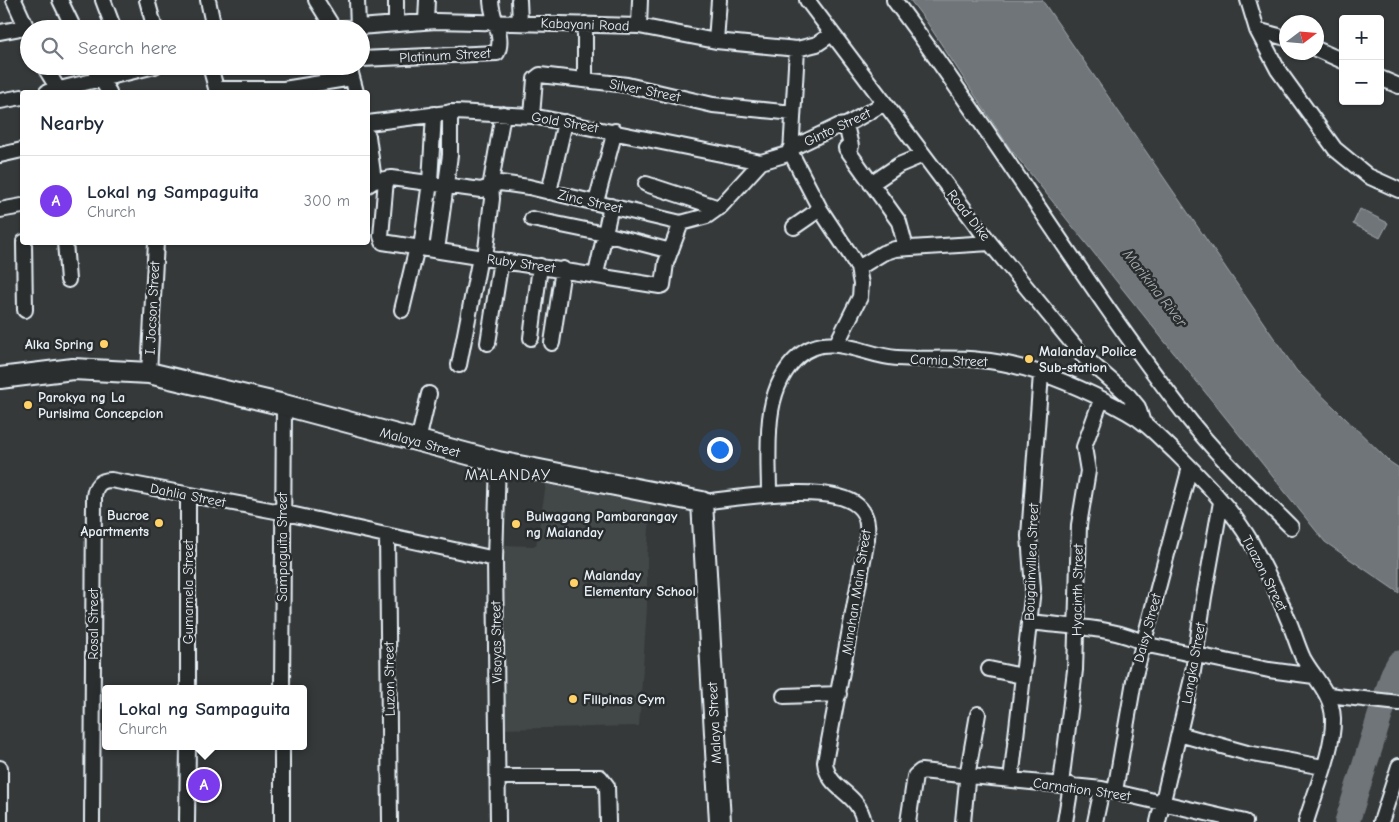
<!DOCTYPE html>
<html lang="en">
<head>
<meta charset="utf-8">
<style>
	:root { --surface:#fff; --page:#f2f2f3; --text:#1f2937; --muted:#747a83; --line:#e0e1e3; --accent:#7c3aed }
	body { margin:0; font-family:"Comic Neue",sans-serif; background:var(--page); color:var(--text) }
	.controls { position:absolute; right:15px; top:15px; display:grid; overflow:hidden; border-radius:5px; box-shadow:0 1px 4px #0004 }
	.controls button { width:45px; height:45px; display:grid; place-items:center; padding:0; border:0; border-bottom:1px solid var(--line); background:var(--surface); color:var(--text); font:25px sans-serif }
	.compass { position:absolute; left:1279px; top:15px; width:45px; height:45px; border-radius:50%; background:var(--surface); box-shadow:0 1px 4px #0004; rotate:74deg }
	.you { position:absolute; left:719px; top:449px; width:18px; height:18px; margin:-12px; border:4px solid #fff; border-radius:50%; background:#1a73e8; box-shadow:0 0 0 8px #1a73e833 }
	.badge { display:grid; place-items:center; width:32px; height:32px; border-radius:50%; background:var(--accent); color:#fff; font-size:16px; font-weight:700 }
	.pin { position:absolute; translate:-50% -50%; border:2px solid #fff; box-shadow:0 1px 5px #0006 }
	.popup { position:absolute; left:102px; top:685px; width:205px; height:65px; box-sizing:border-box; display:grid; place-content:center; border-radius:5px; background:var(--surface); filter:drop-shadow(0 1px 4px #0005); font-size:16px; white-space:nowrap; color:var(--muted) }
	.popup b { font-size:19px; color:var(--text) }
	.popup::after { content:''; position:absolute; left:50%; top:100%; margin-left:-10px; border:10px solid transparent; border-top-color:var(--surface) }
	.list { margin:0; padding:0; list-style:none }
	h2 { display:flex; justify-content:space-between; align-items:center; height:65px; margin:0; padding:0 20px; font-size:21px }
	h2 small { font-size:16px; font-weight:400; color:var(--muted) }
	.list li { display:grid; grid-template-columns:32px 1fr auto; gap:15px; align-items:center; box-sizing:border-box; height:90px; padding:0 20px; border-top:1px solid var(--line) }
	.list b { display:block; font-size:19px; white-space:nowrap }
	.list p { margin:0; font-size:16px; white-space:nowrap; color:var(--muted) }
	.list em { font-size:16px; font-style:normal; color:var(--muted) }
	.icon { flex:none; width:28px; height:28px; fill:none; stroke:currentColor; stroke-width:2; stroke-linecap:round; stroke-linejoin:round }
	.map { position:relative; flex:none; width:1399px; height:822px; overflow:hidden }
	.search { position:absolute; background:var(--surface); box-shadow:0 1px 4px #0004; left:20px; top:20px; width:350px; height:55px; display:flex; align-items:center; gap:12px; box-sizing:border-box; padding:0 18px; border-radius:28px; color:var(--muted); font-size:19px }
	.panel { position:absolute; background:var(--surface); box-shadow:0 1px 4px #0004; left:20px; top:90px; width:350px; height:155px; border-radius:5px }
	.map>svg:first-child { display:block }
</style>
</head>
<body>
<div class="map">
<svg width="1399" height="822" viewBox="0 0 1399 822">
	<rect width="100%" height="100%" fill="#35393a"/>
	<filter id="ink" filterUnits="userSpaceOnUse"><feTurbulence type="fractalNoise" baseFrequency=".02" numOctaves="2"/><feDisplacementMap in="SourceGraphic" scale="10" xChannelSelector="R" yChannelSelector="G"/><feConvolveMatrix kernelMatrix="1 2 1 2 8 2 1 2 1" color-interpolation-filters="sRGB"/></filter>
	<g filter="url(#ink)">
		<path fill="#424647" d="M547 478 651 501 647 558V608L639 726 503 729 501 545 536 546Z"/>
		<path fill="#707579" stroke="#a0a7ac" d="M910 0H1042L1296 370 1390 462 1399 468V593L1325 542 1009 147 926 21Z
			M1360 209 1388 223 1380 238 1353 224Z"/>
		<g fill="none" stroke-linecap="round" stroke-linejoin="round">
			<path stroke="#707579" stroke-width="25" d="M1347 822 1393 674 1399 663"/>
			<g stroke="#e8f1f8" stroke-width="18">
				<path id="street" d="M14 0 29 33
					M60 0 74 29
					M103 0 114 29
					M147 0 155 29
					M208 0 214 29
					M316 0 334 29
					M357 0 358 27
					M396 0V24
					M519 0 520 22
					M807 0 990 243 1082 355 1128 395 1138 407 1142 420
					M894 0C996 136 1083 283 1187 417 1218 457 1256 492 1291 527
					M1248 0 1257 30 1278 70 1335 149 1368 176 1399 190
					M426 21 427 0
					M639 26 640 0
					M333 29 436 21 639 26 716 41 797 49 817 44 832 34
					M1257 30 1286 38
					M0 32 26 27
					M716 41 719 0
					M797 49 791 153 820 209 851 256 858 268 861 284 860 297 837 343
					M1316 49 1343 61
					M361 59 497 53C505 37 491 17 491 0
					M44 66 60 92
					M92 66 109 92
					M210 66 217 92
					M349 66 356 92
					M1380 78 1399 86
					M585 80V24
					M216 89H284L352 78
					M47 92 155 66
					M0 101 22 97
					M532 116 535 79 540 75 627 85 713 105 793 113
					M368 123 455 112 532 116 761 162
					M846 125 851 146 846 148 899 222 906 248
					M368 136 374 181
					M790 149 838 126 846 125 883 104
					M0 155 22 150
					M386 180 381 236 383 242 660 286 663 285 666 263 681 223
					M646 184 719 208
					M871 184 899 165 923 155
					M368 185 374 181 391 178 481 190 500 183 529 187 681 223 707 216 721 206 761 162 791 153
					M549 192 565 122
					M596 202 615 131
					M0 210 22 206
					M532 219 605 234 671 251
					M794 227 820 209
					M24 242 25 310
					M65 242 68 280
					M421 248 430 182 434 114
					M437 250 450 155V112
					M485 258 492 199 491 182 503 114
					M858 268 883 253 895 249 990 243
					M596 274 611 206
					M402 310 417 247
					M531 338 540 266
					M488 343 501 260
					M552 343 563 269
					M459 365 480 257
					M149 373 156 242
					M418 441 429 394
					M769 494C769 449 761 389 799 356 829 330 864 356 897 358 924 360 952 357 980 360 1030 364 1083 388 1127 412 1146 422 1160 438 1175 452 1202 479 1232 509 1251 542 1264 566 1277 591 1287 617 1293 630 1297 645 1303 658 1314 678 1332 694 1333 718 1334 750 1315 791 1306 822
					M702 502C737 498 832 482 858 506 868 515 868 527 867 539L825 762C828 792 858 790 864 822
					M387 535 390 822
					M1030 622C1068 627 1114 626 1148 645L1269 670 1314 676
					M989 669 1022 676
					M188 689V495
					M282 689 284 405
					M1328 695 1399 703
					M784 696 839 694
					M1179 734 1247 753 1323 767
					M282 746V822
					M0 768V822
					M497 777H600L607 786 608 822
					M1011 780 1033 589 1029 536 1041 374
					M1061 784 1075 670 1079 525 1088 471 1084 447 1101 400
					M1115 791 1135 675 1190 467
					M92 822 94 497C95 486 100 480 111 480L281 512 495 559
					M187 822 188 746
					M498 822 495 559 498 462
					M908 822 915 776 921 771 1102 789 1245 822
					M963 822 968 771 978 714
					M1065 822 1071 785
					M1095 822 1102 789
					M1158 822 1192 678 1204 597 1221 502
					M1381 822 1399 766"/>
			</g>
			<g stroke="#e8f1f8" stroke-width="24">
				<path id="secondary" d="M0 378 73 369 149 373 284 405 498 462 702 502 720 822"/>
			</g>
			<use href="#street" stroke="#2a2d2e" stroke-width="14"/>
			<use href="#secondary" stroke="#2a2d2e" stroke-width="20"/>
		</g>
	</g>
	<g fill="#ffd166" stroke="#2a2d2e" stroke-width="2">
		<circle cx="104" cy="344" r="5"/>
		<circle cx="1029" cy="359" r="5"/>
		<circle cx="28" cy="405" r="5"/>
		<circle cx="159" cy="523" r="5"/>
		<circle cx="516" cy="524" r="5"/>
		<circle cx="574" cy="583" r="5"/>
		<circle cx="573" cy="699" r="5"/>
	</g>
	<g text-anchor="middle" stroke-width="5" stroke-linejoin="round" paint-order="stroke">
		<g font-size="14" fill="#e8f1f8" stroke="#2a2d2e">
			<text transform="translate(585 24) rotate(2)" y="5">Kabayani Road</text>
			<text transform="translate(445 55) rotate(-3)" y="5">Platinum Street</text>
			<text transform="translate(645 90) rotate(11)" y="5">Silver Street</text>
			<text transform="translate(565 122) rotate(10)" y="5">Gold Street</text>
			<text transform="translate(837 127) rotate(-25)" y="5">Ginto Street</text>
			<text transform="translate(590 201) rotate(13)" y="5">Zinc Street</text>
			<text transform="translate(969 215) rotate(52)" y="5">Road Dike</text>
			<text transform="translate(521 263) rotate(8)" y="5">Ruby Street</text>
			<text transform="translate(152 308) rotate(-87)" y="5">I. Jocson Street</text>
			<text transform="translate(949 360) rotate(2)" y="5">Camia Street</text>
			<text transform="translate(420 442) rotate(15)" y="5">Malaya Street</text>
			<text transform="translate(188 495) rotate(11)" y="5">Dahlia Street</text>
			<text transform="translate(282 547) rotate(-90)" y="5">Sampaguita Street</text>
			<text transform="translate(1031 562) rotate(-88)" y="5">Bougainvillea Street</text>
			<text transform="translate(1265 573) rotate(63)" y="5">Tuazon Street</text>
			<text transform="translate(1077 590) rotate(-89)" y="5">Hyacinth Street</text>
			<text transform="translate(188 592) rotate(-90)" y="5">Gumamela Street</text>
			<text transform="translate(856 592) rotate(-81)" y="5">Minahan Main Street</text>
			<text transform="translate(93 624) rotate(-90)" y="5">Rosal Street</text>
			<text transform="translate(1147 628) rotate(-75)" y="5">Daisy Street</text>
			<text transform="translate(496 642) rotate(-91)" y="5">Visayas Street</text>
			<text transform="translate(1193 663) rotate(-80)" y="5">Langka Street</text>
			<text transform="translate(389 679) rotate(-91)" y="5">Luzon Street</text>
			<text transform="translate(714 723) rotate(-93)" y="5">Malaya Street</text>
			<text transform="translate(1082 789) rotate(8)" y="5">Carnation Street</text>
		</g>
		<g font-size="14" font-weight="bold" fill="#e8f1f8" stroke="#2a2d2e" text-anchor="start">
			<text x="94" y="349" text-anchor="end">Alka Spring</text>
			<text x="1039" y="356">Malanday Police<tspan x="1039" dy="16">Sub-station</tspan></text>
			<text x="38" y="402">Parokya ng La<tspan x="38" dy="16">Purisima Concepcion</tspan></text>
			<text x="149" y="520" text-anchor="end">Bucroe<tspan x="149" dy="16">Apartments</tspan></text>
			<text x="526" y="521">Bulwagang Pambarangay<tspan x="526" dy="16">ng Malanday</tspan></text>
			<text x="584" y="580">Malanday<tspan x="584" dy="16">Elementary School</tspan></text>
			<text x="583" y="704">Filipinas Gym</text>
		</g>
		<g font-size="15" font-style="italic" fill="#acb3b8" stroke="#2a2d2e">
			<text transform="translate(1155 288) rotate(52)" y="5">Marikina River</text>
		</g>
		<g font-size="16" letter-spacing="1" fill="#e8f1f8" stroke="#2a2d2e">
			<text x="508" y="480">MALANDAY</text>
		</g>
	</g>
</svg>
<div class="controls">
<button>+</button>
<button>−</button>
</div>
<svg class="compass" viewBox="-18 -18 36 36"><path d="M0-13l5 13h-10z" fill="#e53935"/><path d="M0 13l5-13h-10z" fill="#747a83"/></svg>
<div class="you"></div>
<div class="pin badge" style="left:204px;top:785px">A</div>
<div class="popup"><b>Lokal ng Sampaguita</b>Church</div>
<div class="search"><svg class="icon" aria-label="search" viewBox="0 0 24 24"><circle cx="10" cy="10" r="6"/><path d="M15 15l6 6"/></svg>Search here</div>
<section class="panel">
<h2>Nearby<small></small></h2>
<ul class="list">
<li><span class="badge">A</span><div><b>Lokal ng Sampaguita</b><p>Church</p></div><em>300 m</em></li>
</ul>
</section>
</div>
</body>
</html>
